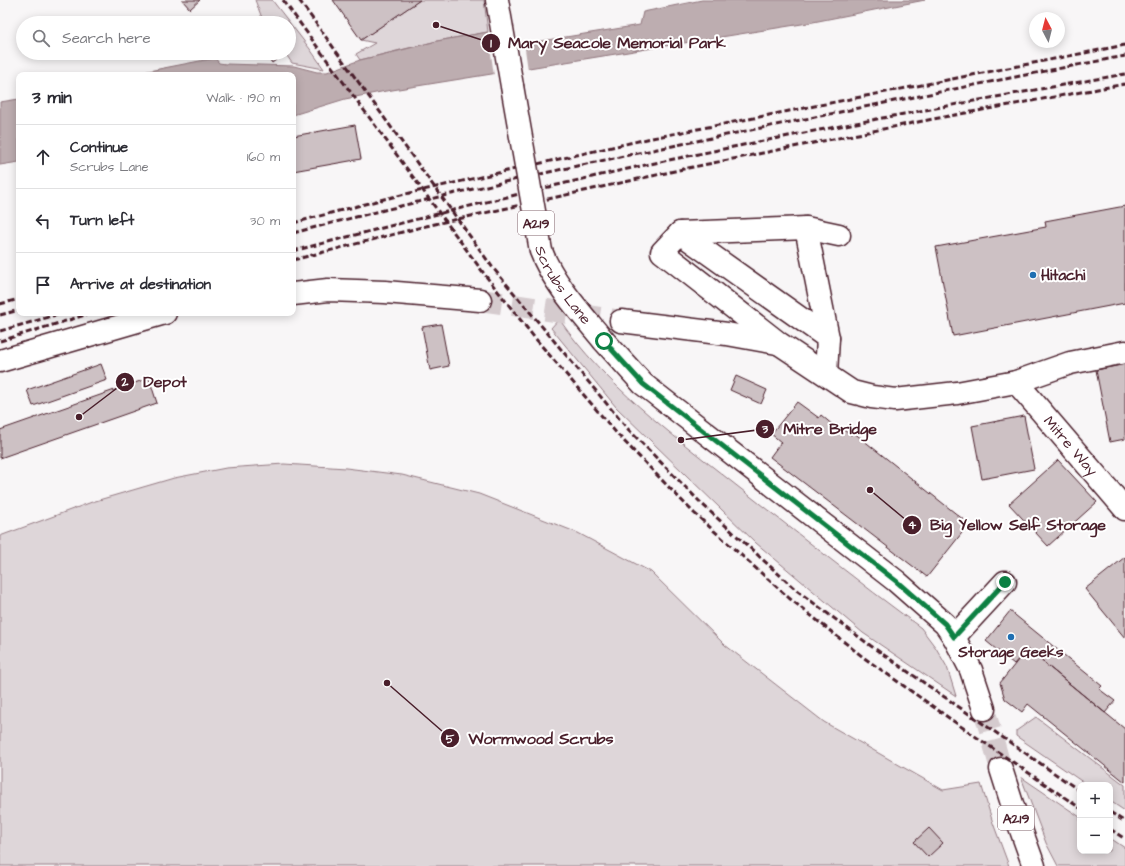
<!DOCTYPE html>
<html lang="en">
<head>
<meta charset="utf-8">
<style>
	:root { --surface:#fff; --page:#f2f2f3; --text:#2b2b33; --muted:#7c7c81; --line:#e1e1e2 }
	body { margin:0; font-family:"Architects Daughter",sans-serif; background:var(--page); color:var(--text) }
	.controls { position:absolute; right:12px; bottom:12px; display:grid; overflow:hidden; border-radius:8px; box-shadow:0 2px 10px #0003 }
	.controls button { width:36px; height:36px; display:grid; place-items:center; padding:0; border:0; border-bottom:1px solid var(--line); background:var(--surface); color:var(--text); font:20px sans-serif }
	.compass { position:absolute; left:1029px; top:12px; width:36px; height:36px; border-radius:50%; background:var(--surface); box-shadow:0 2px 10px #0003; rotate:353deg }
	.stop { position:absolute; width:12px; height:12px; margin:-9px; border:3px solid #0b8043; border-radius:50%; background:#fff }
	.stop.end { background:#0b8043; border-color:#fff; box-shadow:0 1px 4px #0008 }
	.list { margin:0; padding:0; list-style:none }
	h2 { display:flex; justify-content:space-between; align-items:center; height:52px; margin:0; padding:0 16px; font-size:17px }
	h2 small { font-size:13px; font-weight:400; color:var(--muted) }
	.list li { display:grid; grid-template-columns:26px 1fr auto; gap:12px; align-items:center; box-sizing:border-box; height:64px; padding:0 16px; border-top:1px solid var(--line) }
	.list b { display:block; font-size:15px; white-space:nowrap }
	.list p { margin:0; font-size:13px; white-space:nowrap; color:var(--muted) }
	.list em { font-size:13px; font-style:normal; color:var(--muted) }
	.icon { flex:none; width:22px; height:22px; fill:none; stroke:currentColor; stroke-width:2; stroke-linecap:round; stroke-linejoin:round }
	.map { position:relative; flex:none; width:1125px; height:866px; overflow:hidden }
	.search { position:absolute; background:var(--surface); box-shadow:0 2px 10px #0003; left:16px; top:16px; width:280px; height:44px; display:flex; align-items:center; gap:10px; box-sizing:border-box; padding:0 14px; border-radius:22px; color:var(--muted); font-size:15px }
	.panel { position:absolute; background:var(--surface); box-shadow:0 2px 10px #0003; left:16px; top:72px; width:280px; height:244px; border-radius:8px }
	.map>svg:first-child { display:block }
</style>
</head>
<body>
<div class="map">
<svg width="1125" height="866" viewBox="0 0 1125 866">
	<rect width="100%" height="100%" fill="#f8f6f7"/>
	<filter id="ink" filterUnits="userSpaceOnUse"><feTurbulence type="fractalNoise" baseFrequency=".025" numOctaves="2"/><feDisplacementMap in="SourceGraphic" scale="8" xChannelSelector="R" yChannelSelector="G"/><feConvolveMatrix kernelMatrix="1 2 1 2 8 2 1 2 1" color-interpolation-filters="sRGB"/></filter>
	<g filter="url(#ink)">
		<path fill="#ded6d9" stroke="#947a82" d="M255 0H272L310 49 324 69 292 63 285 53H289V23H264Z
			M420 0H484L488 32 437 41 360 60 356 54 375 43 361 40Z
			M559 319C605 385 670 433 732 482 795 531 857 581 921 628L936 648 947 667 956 696 863 633 756 543 616 407 551 328Z
			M284 464 346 468 402 475 479 494 578 533 651 572 725 645 824 722 943 790 981 784 993 823 1009 866H0V536L92 502 174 478 226 468Z
			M1036 717 1125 785V811L1110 801V785H1087L1016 736V731Z
			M1021 777 1080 817V851H1110V838L1125 848V866H1058L1046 843Z"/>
		<path fill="#bdadb0" stroke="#8f747b" d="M702 0H925L808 23 386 91 345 99 293 115V75H128L215 58 219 63 226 64 294 66 317 72H327L360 60 398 51 437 41 488 32 504 47 640 25 643 12Z
			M19 99V162L0 165V102Z"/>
		<path fill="#f8f6f7" d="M491 31 504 45 524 42 528 70 494 76 488 32Z"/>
		<path fill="#cdc1c4" stroke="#4a1f2b" d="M182 0H200L190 9Z
			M333 0H420L361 40Z
			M265 53H283L284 54 272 63Z
			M355 125 361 159 293 171V136Z
			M1125 206V303L953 336 936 247 1046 227 1045 221Z
			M441 324 449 366 430 370 422 327Z
			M101 364 107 380 33 406 27 390Z
			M1125 364V439L1110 442 1096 370Z
			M736 376 767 390 761 404 730 390Z
			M149 378 157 403 0 458V430Z
			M797 402 819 418 821 415 834 426 836 424 851 435 853 432 969 524 927 577 770 457 781 442 771 434Z
			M1024 416 1034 469 982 479 972 426Z
			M1058 460 1097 502 1048 546 1009 504Z
			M1125 557V638L1085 589Z
			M1010 611 1102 686 1099 689 1115 701 1105 713 1027 649 1014 664 986 641Z
			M1027 649 1125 729V782L1028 704 1022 712 1005 699 1000 683Z
			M929 828 943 843 928 857 914 842Z"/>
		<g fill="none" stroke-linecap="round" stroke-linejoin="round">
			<path stroke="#d5cbce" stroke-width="22" stroke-dasharray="22 11" stroke-linecap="butt" d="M480 300 621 321"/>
			<path stroke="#d5cbce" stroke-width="22" stroke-dasharray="22 11" stroke-linecap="butt" d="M984 709 1001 769"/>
			<g stroke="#4a1f2b" stroke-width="25">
				<g id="minor">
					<path d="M806 228 828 338 826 374"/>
					<path d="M680 233 828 338"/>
					<path d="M839 235 806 228 680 233 662 252 780 344 852 392 872 397 895 400 957 393 1016 382 1070 363 1125 352"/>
					<path d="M293 294 328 290 385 292 480 300"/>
					<path d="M621 321 727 334 777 343"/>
					<path d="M0 361 165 313"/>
					<path id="s1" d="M1016 382 1125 509"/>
					<path d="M954 637 1005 582"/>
				</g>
			</g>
			<g stroke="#4a1f2b" stroke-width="25">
				<path id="major" d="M497 0 512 86
					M604 341 643 384 896 581 945 624 954 637 971 670 984 709
					M1001 769 1015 813 1034 866"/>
			</g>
			<use href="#minor" stroke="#fff" stroke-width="22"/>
			<use href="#major" stroke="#fff" stroke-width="22"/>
			<path stroke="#4a1f2b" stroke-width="3" stroke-dasharray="6 3" stroke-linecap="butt" d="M283 0 485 275 534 337 619 436 694 513 789 598 863 657 966 730 1080 808
				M299 0 493 268 627 428 703 505 795 589 871 646 1080 791
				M293 223 384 199 647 139 1125 45
				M293 233C446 193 601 160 756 129 879 104 1002 79 1125 56
				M293 251C412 220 531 190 650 164 808 131 966 102 1125 74
				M293 260 426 226 688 168 933 119 1125 84
				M0 304 19 299
				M0 315 19 310
				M0 331 63 313
				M0 341 92 313
				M1110 812 1125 822
				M1110 829 1125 839"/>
			<g stroke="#4a1f2b" stroke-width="25" stroke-linecap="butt">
				<g id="major-bridge">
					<path id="s2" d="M512 86 541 251C553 283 582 314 604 341"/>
				</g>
			</g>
			<use href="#major-bridge" stroke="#fff" stroke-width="22"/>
		</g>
	</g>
	<g fill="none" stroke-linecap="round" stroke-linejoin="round" filter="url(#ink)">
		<path stroke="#0b8043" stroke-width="5" d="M604 341 643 384 896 581 945 624 954 637 1005 582"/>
	</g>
	<g fill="#1f6fb2" stroke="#fff" stroke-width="1.5">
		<circle cx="1033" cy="275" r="4"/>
		<circle cx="1011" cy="637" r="4"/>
	</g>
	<g text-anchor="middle" stroke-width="4" stroke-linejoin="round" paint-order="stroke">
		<g fill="#fff" stroke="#80626b" stroke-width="1">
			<rect x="518" y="211" width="36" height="24" rx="3"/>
			<rect x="998" y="806" width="36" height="24" rx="3"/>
		</g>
		<g font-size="14" font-weight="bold" fill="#4a1f2b">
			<text x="536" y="228">A219</text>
			<text x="1016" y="823">A219</text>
		</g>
		<g font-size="15" font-weight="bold" fill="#4a1f2b" stroke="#fff" text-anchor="start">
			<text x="1041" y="280">Hitachi</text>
			<text x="1011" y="657" text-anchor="middle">Storage Geeks</text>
		</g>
		<g font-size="15" fill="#4a1f2b" stroke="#fff">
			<text dy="5" stroke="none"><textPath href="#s2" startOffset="208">Scrubs Lane</textPath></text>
			<text dy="5" stroke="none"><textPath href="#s1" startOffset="84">Mitre Way</textPath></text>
		</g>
	</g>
	<path fill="none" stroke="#4a1f2b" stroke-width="1.5" d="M436 25L491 43M79 417L125 382M681 440L765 429M870 490L912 525M387 683L450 738"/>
	<g fill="#4a1f2b" stroke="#fff" stroke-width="1.5">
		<circle cx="436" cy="25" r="4"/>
		<circle cx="79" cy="417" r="4"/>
		<circle cx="681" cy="440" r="4"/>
		<circle cx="870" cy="490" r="4"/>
		<circle cx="387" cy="683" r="4"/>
		<circle cx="491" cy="43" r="10"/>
		<circle cx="125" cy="382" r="10"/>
		<circle cx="765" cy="429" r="10"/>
		<circle cx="912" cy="525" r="10"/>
		<circle cx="450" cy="738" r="10"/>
	</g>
	<g font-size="12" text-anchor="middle" font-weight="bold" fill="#fff">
		<text x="491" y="47">1</text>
		<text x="125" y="386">2</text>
		<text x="765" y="433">3</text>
		<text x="912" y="529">4</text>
		<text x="450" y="743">5</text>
	</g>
	<g font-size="16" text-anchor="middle" font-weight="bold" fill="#4a1f2b" stroke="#fff" stroke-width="4" stroke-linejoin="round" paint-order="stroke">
		<text x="617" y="48">Mary Seacole Memorial Park</text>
		<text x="165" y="387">Depot</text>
		<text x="830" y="434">Mitre Bridge</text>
		<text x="1018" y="530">Big Yellow Self Storage</text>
		<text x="541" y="744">Wormwood Scrubs</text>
	</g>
</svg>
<div class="controls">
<button>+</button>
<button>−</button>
</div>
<svg class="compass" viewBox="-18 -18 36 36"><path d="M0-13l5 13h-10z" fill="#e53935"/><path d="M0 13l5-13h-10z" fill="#7c7c81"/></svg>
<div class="stop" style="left:604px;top:341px"></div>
<div class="stop end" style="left:1005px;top:582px"></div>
<div class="search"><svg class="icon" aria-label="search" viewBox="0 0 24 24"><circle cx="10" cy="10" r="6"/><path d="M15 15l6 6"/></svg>Search here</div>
<section class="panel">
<h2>3 min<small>Walk · 190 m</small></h2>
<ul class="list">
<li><svg class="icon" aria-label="ahead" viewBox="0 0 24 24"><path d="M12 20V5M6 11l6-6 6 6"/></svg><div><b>Continue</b><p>Scrubs Lane</p></div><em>160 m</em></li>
<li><svg class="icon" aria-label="left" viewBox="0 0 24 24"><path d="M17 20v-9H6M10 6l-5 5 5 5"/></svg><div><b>Turn left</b></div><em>30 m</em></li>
<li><svg class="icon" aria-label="arrive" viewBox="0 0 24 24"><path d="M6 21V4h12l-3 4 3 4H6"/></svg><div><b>Arrive at destination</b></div></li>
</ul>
</section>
</div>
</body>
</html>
